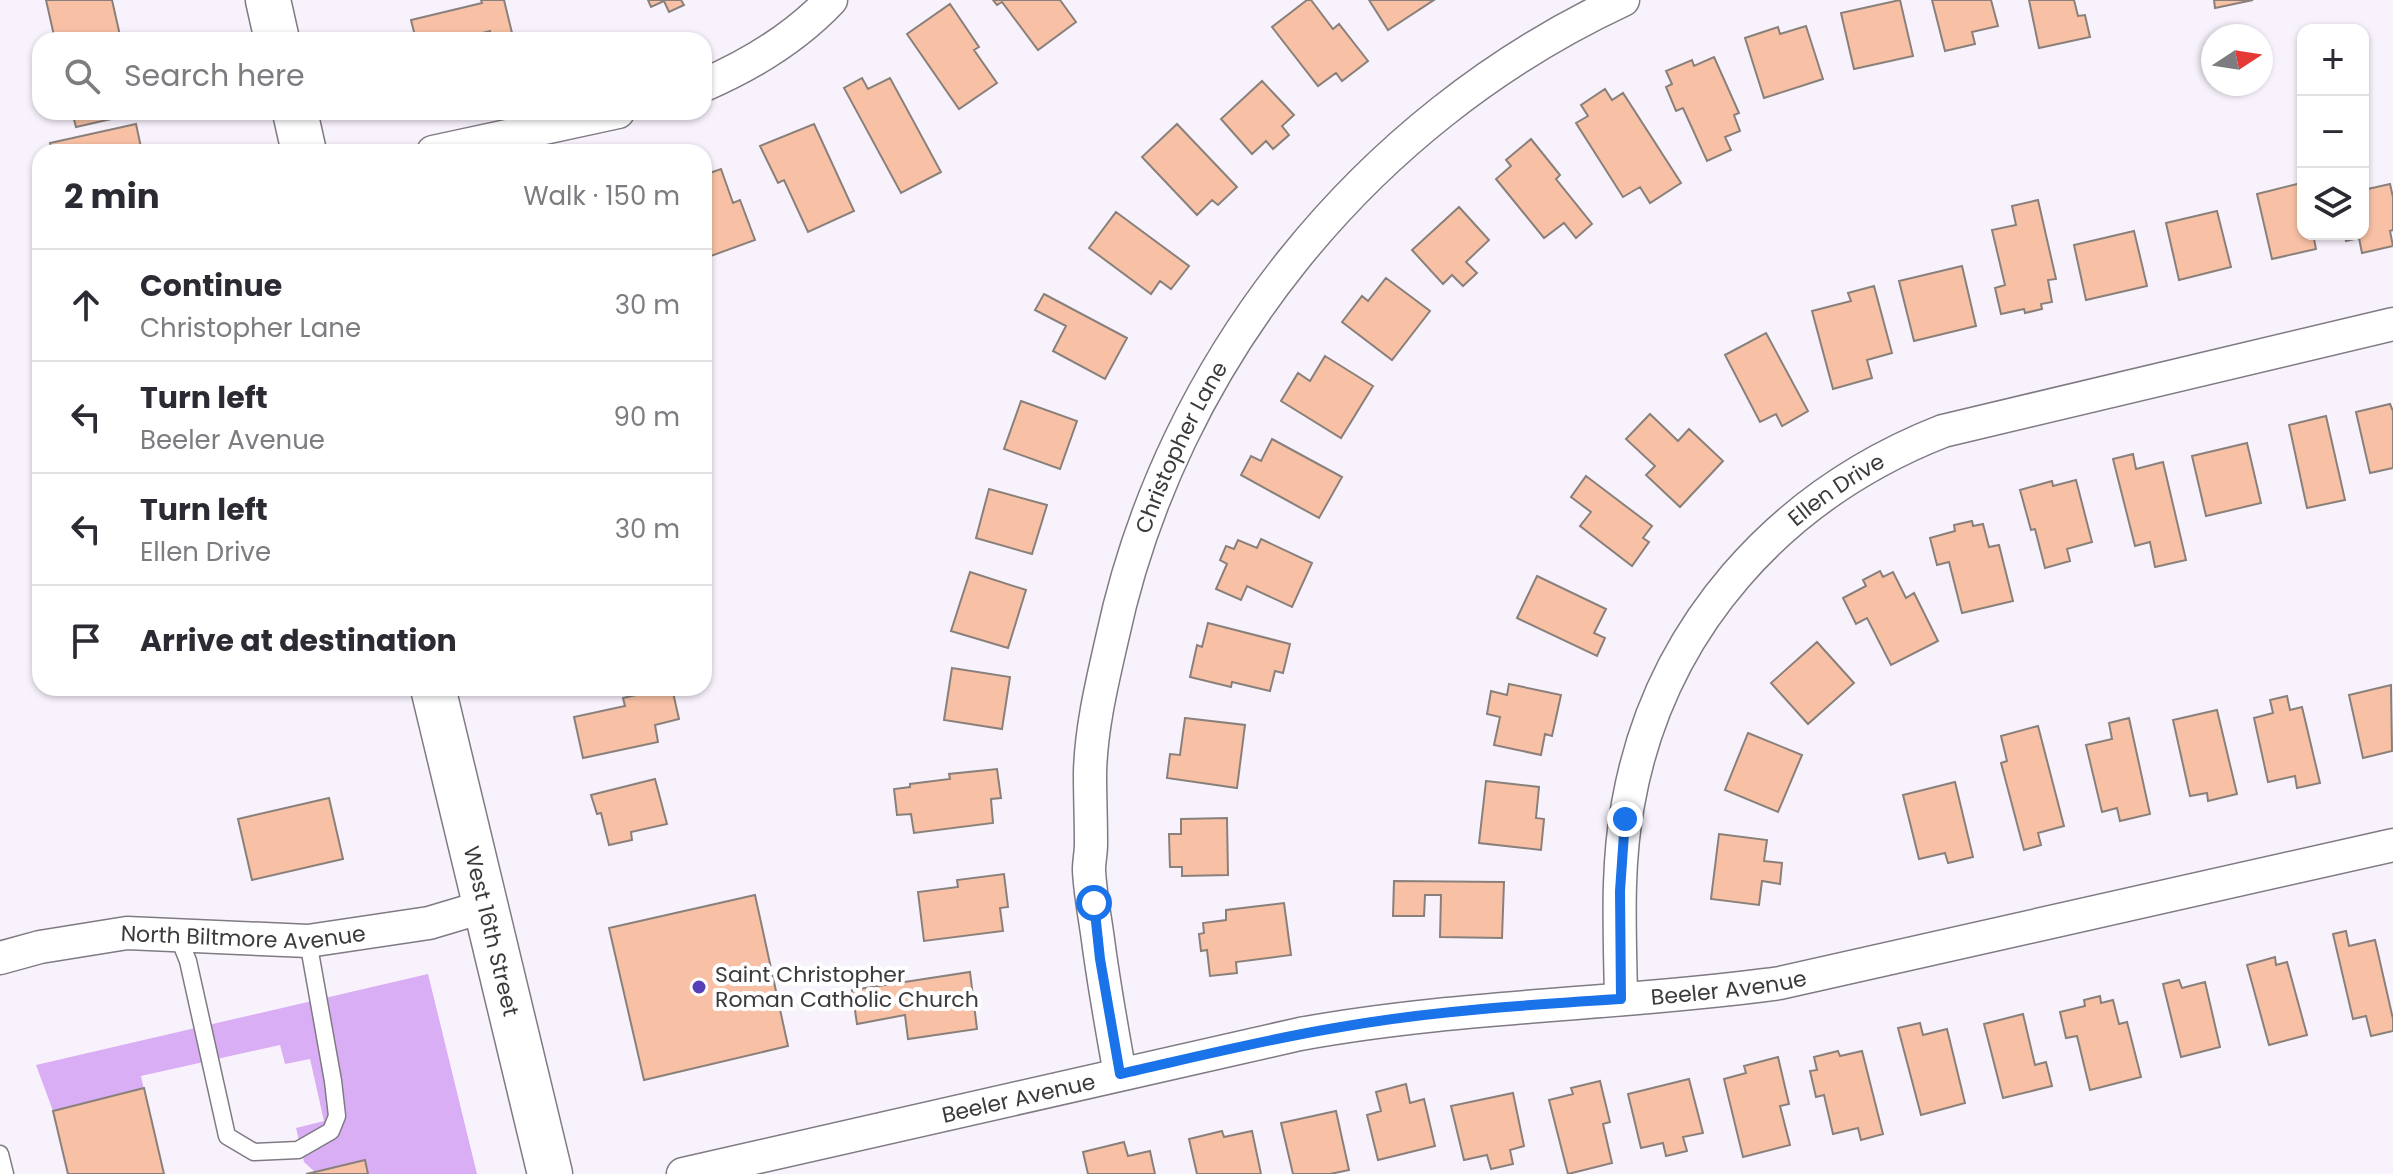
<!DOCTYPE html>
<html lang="en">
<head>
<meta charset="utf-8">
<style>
	:root { --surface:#fff; --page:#f7f7f7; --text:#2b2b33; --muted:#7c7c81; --line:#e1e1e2 }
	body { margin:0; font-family:Poppins,sans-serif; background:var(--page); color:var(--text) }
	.controls { position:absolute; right:24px; top:24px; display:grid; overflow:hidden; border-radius:16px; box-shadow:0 2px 6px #0004 }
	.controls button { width:72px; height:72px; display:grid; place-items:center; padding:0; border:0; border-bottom:2px solid var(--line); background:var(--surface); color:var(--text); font:40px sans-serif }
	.compass { position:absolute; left:2201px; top:24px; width:72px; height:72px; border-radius:50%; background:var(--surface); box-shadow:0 2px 6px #0004; rotate:78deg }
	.stop { position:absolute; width:24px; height:24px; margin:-18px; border:6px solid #1a73e8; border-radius:50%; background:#fff }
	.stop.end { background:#1a73e8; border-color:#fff; box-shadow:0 2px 8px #0008 }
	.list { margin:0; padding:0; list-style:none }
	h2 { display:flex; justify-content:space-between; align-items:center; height:104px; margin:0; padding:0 32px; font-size:34px }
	h2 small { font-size:26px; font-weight:400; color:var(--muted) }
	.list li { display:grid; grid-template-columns:52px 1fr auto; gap:24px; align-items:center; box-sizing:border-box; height:112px; padding:0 32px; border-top:2px solid var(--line) }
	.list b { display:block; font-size:30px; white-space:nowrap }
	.list p { margin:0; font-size:26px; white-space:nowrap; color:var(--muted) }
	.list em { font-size:26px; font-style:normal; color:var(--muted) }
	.icon { flex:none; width:44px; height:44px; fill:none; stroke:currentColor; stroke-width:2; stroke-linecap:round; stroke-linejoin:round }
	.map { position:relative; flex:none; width:2393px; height:1174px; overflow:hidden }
	.search { position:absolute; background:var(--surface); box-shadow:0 2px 6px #0004; left:32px; top:32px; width:680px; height:88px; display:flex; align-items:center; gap:20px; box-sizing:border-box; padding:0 28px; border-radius:24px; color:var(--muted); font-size:30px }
	.panel { position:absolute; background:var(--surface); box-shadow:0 2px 6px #0004; left:32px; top:144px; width:680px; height:552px; border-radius:24px }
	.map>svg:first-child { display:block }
</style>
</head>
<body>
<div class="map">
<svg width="2393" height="1174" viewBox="0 0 2393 1174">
	<rect width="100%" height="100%" fill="#f8f2fc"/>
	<path fill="#daaef5" d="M428 974 477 1174H368L364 1160 315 1172 304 1162 296 1128 324 1121 310 1059 285 1064 280 1045 141 1076 144 1090 53 1111 36 1065Z"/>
	<path fill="#f8c1a5" stroke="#8a807b" stroke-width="2" d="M46 0H112L121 40H55Z
		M481 0H504L513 37 492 40 490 31 471 36 472 40H416L411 20 482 3Z
		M648 0H681L684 5 669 12 664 1 651 7Z
		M993 0H1060L1076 22 1038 50 1002 2 997 5Z
		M1307 0H1311L1333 29 1339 24 1368 61 1342 81 1336 73 1318 86 1272 27Z
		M1369 0H1434L1388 30Z
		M1900 0 1913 56 1854 69 1841 13Z
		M1932 0H1991L1998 26 1972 32 1975 44 1945 51Z
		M2029 0H2074L2078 16 2085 15 2090 37 2039 48Z
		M2214 0H2253L2215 8Z
		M950 4 979 47 974 50 997 83 959 109 907 34Z
		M1806 26 1823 79 1764 98 1745 38 1778 27 1780 34Z
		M1714 57 1739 113 1734 115 1740 131 1725 137 1731 150 1707 161 1683 108 1676 111 1666 87 1672 84 1666 71 1692 60 1694 66Z
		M862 78 868 89 890 78 941 172 901 193 844 88Z
		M1262 81 1294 115 1282 126 1289 135 1273 149 1266 141 1252 154 1221 119Z
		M1605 89 1612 100 1623 93 1681 183 1650 203 1640 187 1623 197 1576 123 1588 116 1581 105Z
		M72 112H138V113L76 127Z
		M136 124 142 152H52L50 143Z
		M814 124 854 211 808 232 784 180 778 183 760 146Z
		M1177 124 1237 187 1218 205 1212 200 1197 215 1142 157Z
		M1531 139 1560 175 1556 179 1592 224 1576 238 1564 223 1544 238 1496 179 1511 166 1506 160Z
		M721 169 733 203 740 200 755 240 708 257 704 246V175Z
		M2301 183 2303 234H2313L2316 249 2272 259 2257 194Z
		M2390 184 2393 197V230L2390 231 2393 246 2362 253 2359 238 2346 241 2344 234H2363V190Z
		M2038 200 2056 279 2048 280 2052 302 2041 304 2042 309 2025 313 2024 309 2001 314 1995 288 2005 285 1992 230 2016 225 2012 206Z
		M1459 207 1489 240 1466 262 1477 273 1463 286 1452 275 1443 284 1412 250Z
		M2217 211 2231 267 2179 280 2166 223Z
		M1116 212 1189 266 1171 289 1160 281 1151 294 1089 248Z
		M2134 231 2147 286 2086 300 2074 245Z
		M1962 266 1976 326 1914 341 1899 281Z
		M1386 278 1430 311 1392 360 1342 322 1362 296 1368 301Z
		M1874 286 1892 353 1867 360 1872 378 1833 389 1812 311 1851 301 1848 293Z
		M1044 294 1127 338 1105 379 1053 351 1066 326 1035 310Z
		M1766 333 1808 411 1782 426 1776 414 1760 422 1725 355Z
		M1325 356 1373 386 1341 438 1281 401 1298 373 1310 381Z
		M1021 401 1077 421 1060 469 1004 449Z
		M2390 404 2393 411V468L2370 473 2356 412Z
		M1650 414 1678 441 1689 429 1723 461 1680 507 1646 475 1655 466 1626 439Z
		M2326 416 2345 500 2307 508 2289 425Z
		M1272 439 1342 477 1319 518 1241 475 1251 456 1261 461Z
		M2247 443 2261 503 2206 516 2192 456Z
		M2133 454 2136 469 2163 462 2186 560 2155 567 2150 542 2135 546 2113 459Z
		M1586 476 1652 526 1643 538 1649 542 1632 566 1580 526 1591 512 1571 497Z
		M2076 480 2092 542 2067 549 2070 561 2045 568 2035 529 2031 530 2020 490 2052 481 2053 486Z
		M989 489 1047 505 1032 554 976 538Z
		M1972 521 1973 526 1983 524 1989 547 1999 545 2013 601 1962 613 1949 562 1937 565 1930 538 1955 531 1954 525Z
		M1261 539 1312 563 1292 607 1247 586 1241 600 1216 589 1227 564 1220 560 1226 546 1234 549 1238 540 1257 548Z
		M1880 571 1883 577 1893 572 1906 598 1914 593 1938 641 1891 665 1867 618 1856 624 1843 598 1866 586 1863 580Z
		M970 572 1026 590 1008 648 951 631Z
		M1537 576 1606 609 1594 633 1605 638 1597 656 1517 618Z
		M1208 623 1290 644 1283 673 1275 671 1270 691 1232 682 1231 687 1190 677 1197 645 1202 647Z
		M1817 642 1854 683 1808 724 1771 683Z
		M952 668 1010 677 1002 729 944 720Z
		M1509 684 1561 695 1552 736 1545 734 1541 755 1494 745 1500 717 1487 714 1491 691 1507 695Z
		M2391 685 2392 751 2363 758 2349 695Z
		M666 688H672L679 719 655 725 658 742 583 758 574 717 625 706 623 698Z
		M2287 696 2290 710 2302 707 2320 783 2297 788 2295 776 2268 782 2254 718 2273 713 2270 700Z
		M2217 710 2237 794 2208 801 2207 793 2190 796 2173 720Z
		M1185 718 1245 725 1237 788 1167 778 1170 754 1180 755Z
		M2129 718 2150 814 2120 821 2117 808 2102 812 2086 745 2112 739 2109 723Z
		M2038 726 2064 826 2038 833 2041 845 2024 850 2001 763 2007 761 2001 736Z
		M1748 733 1802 755 1778 812 1725 790Z
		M997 769 1001 798 991 799 993 823 914 833 911 814 897 815 894 789 910 787V784L950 779 949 774Z
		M655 779 667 824 631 832 632 840 609 845 601 813 597 814 591 795Z
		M1486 781 1539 787 1536 818 1544 819 1541 850 1479 843Z
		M1955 782 1973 857 1948 863 1945 853 1919 859 1903 795Z
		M329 798 343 859 252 880 238 819Z
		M1227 818 1228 875 1182 876V867H1170L1169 834H1181V819Z
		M1719 834 1767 840 1764 861 1782 863 1780 884 1762 881 1759 905 1711 899Z
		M1004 874 1008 907 1000 908 1003 931 924 941 918 892 958 887 957 880Z
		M1394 881 1504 882 1502 938 1440 937 1441 895H1425L1424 916H1393Z
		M755 895 788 1046 644 1080 609 928Z
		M1284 903 1291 955 1236 962 1237 973 1210 976 1207 950 1201 951 1199 934 1204 933 1203 923 1226 920V910Z
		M2346 931 2349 946 2375 940 2393 1019V1031L2371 1036 2366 1016 2353 1019 2333 934Z
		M2275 957 2276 965 2287 962 2307 1035 2269 1045 2247 965Z
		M970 972 977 1029 908 1039 905 1015 857 1024 852 990Z
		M2179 980 2182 988 2205 982 2220 1047 2181 1057 2163 984Z
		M2100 996 2101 1003 2113 1000 2119 1024 2127 1022 2141 1077 2090 1090 2077 1036 2066 1038 2060 1012 2085 1006 2084 1000Z
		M2023 1014 2035 1065 2046 1062 2052 1086 2003 1098 1984 1024Z
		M1920 1023 1923 1035 1947 1029 1965 1103 1921 1115 1898 1028Z
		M1838 1051 1840 1056 1862 1051 1883 1134 1861 1140 1858 1128 1833 1134 1824 1095 1816 1097 1810 1071 1817 1070 1814 1057Z
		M1778 1057 1789 1104 1780 1106 1790 1145 1743 1157 1724 1079 1746 1073 1744 1066Z
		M1689 1079 1703 1133 1683 1137 1687 1151 1666 1156 1663 1143 1641 1148 1628 1094Z
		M1600 1081 1610 1122 1603 1124 1612 1163 1568 1174 1549 1100 1573 1094 1571 1088Z
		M1406 1084 1410 1103 1424 1099 1435 1146 1378 1160 1367 1115 1381 1111 1376 1092Z
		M144 1088 164 1174H68L53 1111Z
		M1513 1093 1524 1146 1510 1150 1513 1164 1491 1169 1487 1155 1464 1160 1451 1106Z
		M1336 1111 1349 1170 1330 1174H1293L1281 1123Z
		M1222 1131 1224 1137 1252 1131 1261 1174H1197L1189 1139Z
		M1124 1142 1128 1156 1150 1151 1155 1174H1088L1083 1152Z
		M365 1160 368 1174H306L315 1172Z"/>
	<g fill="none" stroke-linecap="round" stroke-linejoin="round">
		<g stroke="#7f7a83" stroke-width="19">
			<path id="lane" d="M178 936 188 961 227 1136 254 1152 298 1150 331 1131 337 1116 333 1081 308 941
				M0 1154 5 1174"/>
		</g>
		<g stroke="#7f7a83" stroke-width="35">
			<g id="street">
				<path d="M704 85C750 65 796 37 831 0"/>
				<path d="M433 152 618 112"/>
				<path id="s1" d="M0 958 40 947 127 933 308 941 429 923 486 906"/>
				<path id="s2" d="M1621 999C1620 934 1616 868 1628 804 1659 628 1780 495 1943 431L2393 324"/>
				<path id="s3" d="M1120 1074C1112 1030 1104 985 1098 940 1095 917 1090 893 1089 870 1089 861 1091 853 1091 844 1091 820 1090 797 1090 773 1091 728 1102 683 1112 639 1171 361 1365 120 1623 0"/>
				<path id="s4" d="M683 1174 1300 1034C1459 1005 1620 1005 1780 983L2393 845"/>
			</g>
		</g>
		<g stroke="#7f7a83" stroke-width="47">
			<g id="secondary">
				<path d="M268 0 277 40"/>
				<path d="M295 112 304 152"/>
				<path id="s5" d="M433 688 550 1174"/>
			</g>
		</g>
		<use href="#lane" stroke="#fff" stroke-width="16"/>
		<use href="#street" stroke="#fff" stroke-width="32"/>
		<use href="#secondary" stroke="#fff" stroke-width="44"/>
	</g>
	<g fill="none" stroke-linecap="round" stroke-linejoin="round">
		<path stroke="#1a73e8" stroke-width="10" d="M1094 903 1100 959 1120 1074C1191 1058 1263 1040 1335 1028 1430 1011 1526 1005 1621 999L1620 891 1625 819"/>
	</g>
	<circle fill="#573fb7" stroke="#fff" stroke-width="3" cx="699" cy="987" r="8"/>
	<g text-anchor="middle" stroke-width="8" stroke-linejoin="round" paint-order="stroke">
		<g font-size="22" fill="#3d3a3e" stroke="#fff">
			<text dy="8" stroke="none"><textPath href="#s3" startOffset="644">Christopher Lane</textPath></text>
			<text dy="8" stroke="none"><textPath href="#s2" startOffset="584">Ellen Drive</textPath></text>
			<text dy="8" stroke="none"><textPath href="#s5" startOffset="250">West 16th Street</textPath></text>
			<text dy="8" stroke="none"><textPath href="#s1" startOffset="246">North Biltmore Avenue</textPath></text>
			<text dy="8" stroke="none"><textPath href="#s4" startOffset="1064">Beeler Avenue</textPath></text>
			<text dy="8" stroke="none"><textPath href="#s4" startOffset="344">Beeler Avenue</textPath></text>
		</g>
		<g font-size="22" fill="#3d3a3e" stroke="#fff" text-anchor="start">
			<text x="715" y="982">Saint Christopher<tspan x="715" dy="25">Roman Catholic Church</tspan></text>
		</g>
	</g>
</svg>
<div class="controls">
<button>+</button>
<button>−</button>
<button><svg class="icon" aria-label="layers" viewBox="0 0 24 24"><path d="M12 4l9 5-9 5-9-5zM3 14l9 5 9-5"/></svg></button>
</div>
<svg class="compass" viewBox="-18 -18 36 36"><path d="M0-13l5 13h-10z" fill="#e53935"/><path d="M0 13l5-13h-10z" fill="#7c7c81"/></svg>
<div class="stop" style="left:1094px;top:903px"></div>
<div class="stop end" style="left:1625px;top:819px"></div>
<div class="search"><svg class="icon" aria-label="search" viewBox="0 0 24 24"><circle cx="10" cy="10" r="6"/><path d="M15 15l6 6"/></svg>Search here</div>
<section class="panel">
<h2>2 min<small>Walk · 150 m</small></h2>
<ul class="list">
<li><svg class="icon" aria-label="ahead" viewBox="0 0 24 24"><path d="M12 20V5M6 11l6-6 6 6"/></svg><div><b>Continue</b><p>Christopher Lane</p></div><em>30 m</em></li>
<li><svg class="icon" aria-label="left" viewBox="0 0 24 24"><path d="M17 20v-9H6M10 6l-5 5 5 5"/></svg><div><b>Turn left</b><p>Beeler Avenue</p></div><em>90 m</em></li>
<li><svg class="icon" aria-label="left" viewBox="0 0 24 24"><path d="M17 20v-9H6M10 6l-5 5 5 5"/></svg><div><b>Turn left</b><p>Ellen Drive</p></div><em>30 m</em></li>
<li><svg class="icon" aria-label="arrive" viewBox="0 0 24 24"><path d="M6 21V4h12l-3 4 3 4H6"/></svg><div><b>Arrive at destination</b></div></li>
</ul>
</section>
</div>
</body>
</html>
